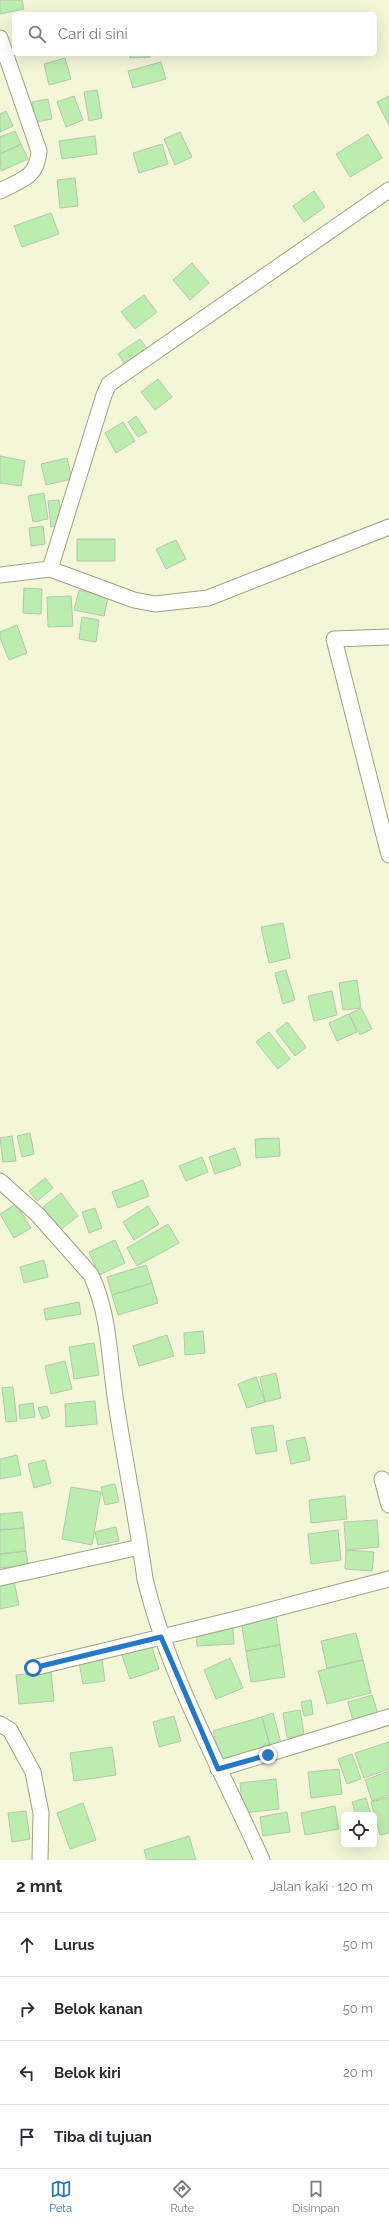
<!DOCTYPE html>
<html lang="id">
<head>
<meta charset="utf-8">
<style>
	:root { --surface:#fff; --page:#f2f2f3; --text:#2b2b33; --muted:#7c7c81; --line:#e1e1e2; --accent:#2578c6 }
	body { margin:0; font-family:Raleway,sans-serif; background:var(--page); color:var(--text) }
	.controls { position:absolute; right:12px; bottom:12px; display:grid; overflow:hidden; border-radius:6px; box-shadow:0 4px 16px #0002 }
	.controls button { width:36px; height:36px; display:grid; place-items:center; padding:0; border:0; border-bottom:1px solid var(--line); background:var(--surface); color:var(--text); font:20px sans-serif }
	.stop { position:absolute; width:12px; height:12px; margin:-9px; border:3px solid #2578c6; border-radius:50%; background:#fff }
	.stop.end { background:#2578c6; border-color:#fff; box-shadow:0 1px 4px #0008 }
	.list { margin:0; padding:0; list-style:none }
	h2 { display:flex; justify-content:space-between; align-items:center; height:52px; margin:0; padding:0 16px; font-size:17px }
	h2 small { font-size:13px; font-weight:400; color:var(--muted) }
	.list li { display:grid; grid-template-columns:26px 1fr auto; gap:12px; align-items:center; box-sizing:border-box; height:64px; padding:0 16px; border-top:1px solid var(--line) }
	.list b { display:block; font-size:15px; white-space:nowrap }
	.list em { font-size:13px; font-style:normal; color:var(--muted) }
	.icon { flex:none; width:22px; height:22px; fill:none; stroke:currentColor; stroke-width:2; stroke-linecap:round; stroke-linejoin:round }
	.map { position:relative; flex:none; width:389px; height:1860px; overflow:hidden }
	.search { position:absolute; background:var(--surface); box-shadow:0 4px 16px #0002; left:12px; right:12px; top:12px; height:44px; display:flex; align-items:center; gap:10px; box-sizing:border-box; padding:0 14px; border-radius:6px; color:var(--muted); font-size:15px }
	.sheet { height:308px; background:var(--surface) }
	nav { display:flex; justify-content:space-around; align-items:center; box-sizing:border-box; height:56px; border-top:1px solid var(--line); background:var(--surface); font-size:11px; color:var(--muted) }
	nav a { display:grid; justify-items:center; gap:2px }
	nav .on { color:var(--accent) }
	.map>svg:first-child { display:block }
</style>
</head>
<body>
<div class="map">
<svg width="389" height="1860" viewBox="0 0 389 1860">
	<rect width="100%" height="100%" fill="#f3f6d7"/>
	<path fill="#bbedaf" stroke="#b4c8af" d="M0 0H22L24 9 0 14Z
		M130 54H150V57L130 58Z
		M65 58 71 79 49 85 44 64Z
		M161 62 166 79 133 88 128 71Z
		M97 90 102 118 89 121 84 92Z
		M74 96 83 120 66 127 57 102Z
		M389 96V125L377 102Z
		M48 99 52 119 36 122 32 102Z
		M6 111 13 126 0 132V114Z
		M15 131 21 144 0 154V137Z
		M180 132 192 157 175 165 164 139Z
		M368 134 382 158 350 177 336 154Z
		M95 136 97 154 62 159 59 141Z
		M21 144 28 159 1 171 0 154Z
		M162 144 168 164 139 173 133 153Z
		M75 178 78 206 60 208 57 180Z
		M314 191 325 207 304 222 293 206Z
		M51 213 59 234 22 247 14 226Z
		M192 263 209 283 190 300 173 280Z
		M144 295 157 312 135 329 121 312Z
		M140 339 149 351 126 366 118 354Z
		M158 379 172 397 155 410 141 392Z
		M136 416 147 432 138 437 128 422Z
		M123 422 135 441 116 453 105 433Z
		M0 456 25 461 21 486 0 483Z
		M67 458 72 479 46 485 41 464Z
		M44 493 48 519 33 522 28 496Z
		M59 500 61 525 51 527 48 501Z
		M43 526 45 544 31 546 29 528Z
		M77 539H115V561H77Z
		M176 540 186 559 166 569 156 549Z
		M24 588 42 589 41 614 23 613Z
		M79 590 108 597 104 616 74 610Z
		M71 596 73 626 48 627 47 597Z
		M82 617 99 620 96 642 79 639Z
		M17 625 27 653 9 660 0 638V632Z
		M283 923 290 958 269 963 261 927Z
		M286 970 295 1000 283 1004 275 973Z
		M357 980 361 1008 343 1010 339 983Z
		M332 991 337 1015 314 1021 308 996Z
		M361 1008 372 1029 360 1035 349 1014Z
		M349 1014 357 1032 337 1041 329 1023Z
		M287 1022 306 1047 295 1056 276 1031Z
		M269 1032 290 1059 278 1069 256 1042Z
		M30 1133 34 1154 22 1157 17 1136Z
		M12 1136 16 1161 3 1162 0 1138Z
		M279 1138 280 1156 256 1158 255 1139Z
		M235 1148 241 1165 215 1174 209 1157Z
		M202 1157 208 1172 186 1181 179 1166Z
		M45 1178 53 1188 37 1201 29 1191Z
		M143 1180 149 1196 118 1208 112 1192Z
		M61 1193 78 1216 60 1230 43 1207Z
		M16 1204 31 1228 14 1238 0 1214Z
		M148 1206 159 1224 134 1240 123 1222Z
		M95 1208 102 1228 89 1233 82 1212Z
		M168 1224 179 1243 137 1266 127 1248Z
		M115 1240 125 1263 99 1275 89 1252Z
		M44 1260 48 1277 24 1283 20 1267Z
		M146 1265 152 1283 112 1295 107 1277Z
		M152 1283 158 1303 118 1315 112 1295Z
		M79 1302 81 1314 46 1320 44 1309Z
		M203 1331 205 1353 185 1355 184 1333Z
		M167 1335 174 1356 139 1366 133 1346Z
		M94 1343 99 1375 74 1379 69 1347Z
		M65 1361 72 1389 51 1394 45 1366Z
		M276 1373 281 1398 265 1402 260 1377Z
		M256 1377 265 1402 247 1408 238 1384Z
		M13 1387 17 1421 6 1422 2 1388Z
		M95 1401 97 1424 66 1427 65 1404Z
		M33 1403 35 1417 20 1419 19 1405Z
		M47 1406 50 1416 42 1419 38 1408Z
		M273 1425 277 1451 256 1454 251 1428Z
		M305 1437 310 1460 291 1464 286 1441Z
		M17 1455 21 1475 0 1479V1459Z
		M45 1460 51 1483 34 1488 28 1464Z
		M115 1484 119 1502 105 1505 101 1487Z
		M71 1487 101 1492 92 1545 62 1539Z
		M345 1496 347 1519 311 1523 309 1500Z
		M22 1512 24 1528 0 1530V1514Z
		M377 1520 379 1547 346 1550 344 1522Z
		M116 1527 119 1541 98 1545 95 1532Z
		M24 1528 26 1551 0 1554V1530Z
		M338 1530 341 1560 311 1564 308 1534Z
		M346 1550 374 1552 372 1571 345 1569Z
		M26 1551 28 1565 0 1568V1554Z
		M14 1581 19 1605 0 1609V1584Z
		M276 1616 280 1645 246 1651 241 1621Z
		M233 1628 234 1644 197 1646 196 1630Z
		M356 1633 363 1660 327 1668 321 1641Z
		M150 1642 159 1669 130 1679 121 1652Z
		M280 1645 285 1677 251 1682 246 1651Z
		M230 1658 243 1688 216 1699 204 1670Z
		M102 1659 105 1681 83 1684 79 1662Z
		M363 1660 371 1693 327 1704 318 1671Z
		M51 1671 54 1701 19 1704 16 1675Z
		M372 1695 378 1714 353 1721 348 1702Z
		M311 1700 313 1714 304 1716 301 1702Z
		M300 1710 304 1734 287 1738 283 1713Z
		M273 1713 281 1743 270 1746 262 1717Z
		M174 1716 181 1741 159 1747 153 1722Z
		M262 1717 270 1746 221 1760 213 1731Z
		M389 1742V1769L364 1778 355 1753Z
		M112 1747 116 1775 74 1781 70 1753Z
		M352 1754 361 1779 347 1784 338 1759Z
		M339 1769 342 1794 311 1798 308 1772Z
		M389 1771V1795L372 1801 365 1780Z
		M276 1779 279 1809 243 1813 240 1783Z
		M389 1797V1833L380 1835 371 1802Z
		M366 1798 371 1815H356L352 1802Z
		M83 1803 96 1840 70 1849 57 1813Z
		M335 1806 339 1829 305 1835 301 1813Z
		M26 1811 30 1839 12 1842 8 1813Z
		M287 1812 290 1832 263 1836 260 1817Z
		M189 1836 196 1860H147L144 1850Z"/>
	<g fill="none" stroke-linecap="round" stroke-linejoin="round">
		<g stroke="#a0a285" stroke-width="17">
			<path id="street" d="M0 38 39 151C37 178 21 180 0 191
				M50 569 104 395 109 384 389 190
				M0 575 50 569 134 600 155 604 208 598 389 527
				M389 637 334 639 389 855
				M0 1181 38 1215 91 1275C110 1315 109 1360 116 1403 125 1462 137 1520 145 1579 169 1678 221 1768 262 1860
				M382 1479 389 1505
				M0 1578 140 1547
				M33 1668 236 1619 389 1579
				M0 1724 10 1730 33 1772 41 1813 40 1860
				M218 1769 389 1717"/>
		</g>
		<use href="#street" stroke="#fff" stroke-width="15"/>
	</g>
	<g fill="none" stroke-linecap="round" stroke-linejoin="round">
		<path stroke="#2578c6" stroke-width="5" d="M33 1668 161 1637 218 1769 268 1755"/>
	</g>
</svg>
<div class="controls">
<button><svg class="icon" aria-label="locate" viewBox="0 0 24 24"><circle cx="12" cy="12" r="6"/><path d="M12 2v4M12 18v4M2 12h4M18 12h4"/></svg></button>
</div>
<div class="stop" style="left:33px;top:1668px"></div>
<div class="stop end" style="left:268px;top:1755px"></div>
<div class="search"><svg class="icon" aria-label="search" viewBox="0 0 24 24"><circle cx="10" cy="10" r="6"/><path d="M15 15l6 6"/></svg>Cari di sini</div>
</div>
<section class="sheet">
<h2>2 mnt<small>Jalan kaki · 120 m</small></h2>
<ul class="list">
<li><svg class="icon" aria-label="ahead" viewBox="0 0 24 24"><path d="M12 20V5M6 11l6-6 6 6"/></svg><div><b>Lurus</b></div><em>50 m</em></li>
<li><svg class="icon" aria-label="right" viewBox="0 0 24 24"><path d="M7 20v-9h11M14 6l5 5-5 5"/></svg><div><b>Belok kanan</b></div><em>50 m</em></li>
<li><svg class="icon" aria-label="left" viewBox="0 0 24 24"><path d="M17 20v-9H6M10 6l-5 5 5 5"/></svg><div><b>Belok kiri</b></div><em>20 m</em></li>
<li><svg class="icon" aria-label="arrive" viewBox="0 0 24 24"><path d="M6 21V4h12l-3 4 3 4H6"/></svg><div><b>Tiba di tujuan</b></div></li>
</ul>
</section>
<nav>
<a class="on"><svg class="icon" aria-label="map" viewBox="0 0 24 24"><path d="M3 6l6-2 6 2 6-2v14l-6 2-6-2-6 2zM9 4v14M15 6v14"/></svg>Peta</a>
<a><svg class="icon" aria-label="directions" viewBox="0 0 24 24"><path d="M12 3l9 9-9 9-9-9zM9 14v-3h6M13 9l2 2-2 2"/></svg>Rute</a>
<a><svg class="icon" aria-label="saved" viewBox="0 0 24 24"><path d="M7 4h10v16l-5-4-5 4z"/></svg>Disimpan</a>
</nav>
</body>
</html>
